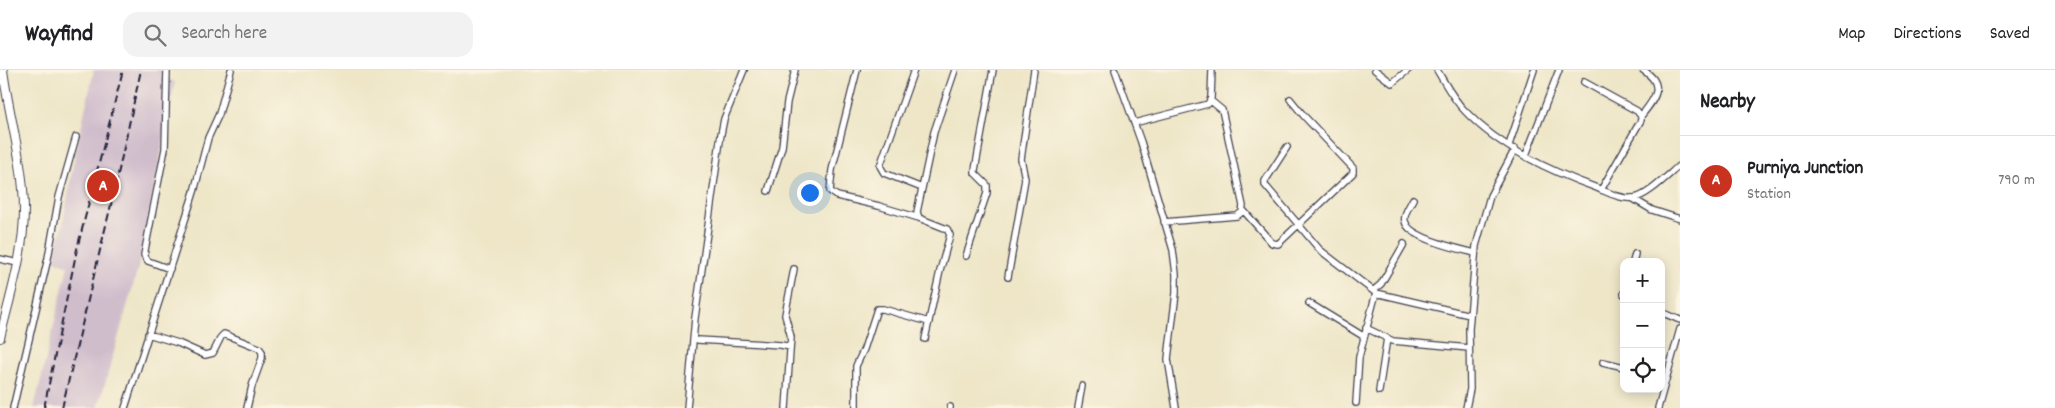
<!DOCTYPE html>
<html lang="en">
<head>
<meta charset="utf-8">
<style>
	:root { --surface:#fff; --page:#f2f2f2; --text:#202124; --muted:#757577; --line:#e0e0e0; --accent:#c8321e }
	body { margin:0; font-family:Dekko,sans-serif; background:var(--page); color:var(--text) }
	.controls { position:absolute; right:15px; bottom:15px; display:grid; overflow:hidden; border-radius:10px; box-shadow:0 2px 12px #0003 }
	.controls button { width:45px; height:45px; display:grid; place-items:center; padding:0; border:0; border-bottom:1px solid var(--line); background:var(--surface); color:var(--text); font:25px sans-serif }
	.you { position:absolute; left:809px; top:122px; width:18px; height:18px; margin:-12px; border:4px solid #fff; border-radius:50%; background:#1a73e8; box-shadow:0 0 0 8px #1a73e833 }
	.badge { display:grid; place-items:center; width:32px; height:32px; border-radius:50%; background:var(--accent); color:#fff; font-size:16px; font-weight:700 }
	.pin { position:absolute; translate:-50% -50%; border:2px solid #fff; box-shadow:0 1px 5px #0006 }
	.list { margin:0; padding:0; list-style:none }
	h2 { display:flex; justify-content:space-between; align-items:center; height:65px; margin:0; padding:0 20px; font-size:21px }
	h2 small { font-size:16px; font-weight:400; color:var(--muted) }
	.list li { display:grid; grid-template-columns:32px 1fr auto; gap:15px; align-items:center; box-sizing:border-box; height:90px; padding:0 20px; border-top:1px solid var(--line) }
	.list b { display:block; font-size:19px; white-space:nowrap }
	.list p { margin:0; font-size:16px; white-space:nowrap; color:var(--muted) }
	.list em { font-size:16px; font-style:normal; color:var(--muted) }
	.icon { flex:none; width:28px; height:28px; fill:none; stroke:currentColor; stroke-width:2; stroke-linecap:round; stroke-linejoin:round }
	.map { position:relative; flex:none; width:1680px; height:338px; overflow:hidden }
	header { display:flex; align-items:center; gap:30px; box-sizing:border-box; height:70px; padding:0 25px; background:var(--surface); border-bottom:1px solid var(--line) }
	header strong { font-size:24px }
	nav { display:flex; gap:28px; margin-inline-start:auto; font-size:18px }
	.search { width:350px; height:45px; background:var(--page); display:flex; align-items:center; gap:12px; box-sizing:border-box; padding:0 18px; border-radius:15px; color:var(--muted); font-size:19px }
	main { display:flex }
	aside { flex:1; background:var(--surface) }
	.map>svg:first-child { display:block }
</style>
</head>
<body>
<header>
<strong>Wayfind</strong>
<div class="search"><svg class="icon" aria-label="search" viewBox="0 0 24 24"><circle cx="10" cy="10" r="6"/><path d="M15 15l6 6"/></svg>Search here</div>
<nav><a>Map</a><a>Directions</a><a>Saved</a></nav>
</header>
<main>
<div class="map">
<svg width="1680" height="338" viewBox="0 0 1680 338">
	<rect width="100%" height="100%" fill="#fcf5e5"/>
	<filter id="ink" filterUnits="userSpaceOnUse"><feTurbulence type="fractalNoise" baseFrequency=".02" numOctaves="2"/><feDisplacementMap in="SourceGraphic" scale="10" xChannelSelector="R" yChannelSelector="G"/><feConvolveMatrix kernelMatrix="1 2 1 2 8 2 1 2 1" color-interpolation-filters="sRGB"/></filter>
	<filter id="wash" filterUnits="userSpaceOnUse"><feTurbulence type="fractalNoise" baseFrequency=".0096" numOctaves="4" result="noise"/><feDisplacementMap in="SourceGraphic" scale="20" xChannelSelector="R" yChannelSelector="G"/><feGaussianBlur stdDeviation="1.12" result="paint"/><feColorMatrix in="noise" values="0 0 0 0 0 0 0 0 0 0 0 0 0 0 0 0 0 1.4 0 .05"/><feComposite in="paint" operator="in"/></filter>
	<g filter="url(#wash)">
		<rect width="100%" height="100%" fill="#eee6c7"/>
		<path fill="#d0bdcc" d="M94 0H163L161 6 175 12 138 198 98 338H34L68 196 53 189 63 153 74 90Z"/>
	</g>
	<g filter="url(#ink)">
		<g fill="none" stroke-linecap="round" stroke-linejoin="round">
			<g stroke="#413f50" stroke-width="8">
				<path id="minor" d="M167 0 165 79 144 185 148 191 170 199
					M857 0 832 100 830 121 837 126 879 136 919 148
					M914 0 880 96 884 103 922 118
					M1115 0 1141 72 1173 180 1176 204V223L1168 289 1176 338
					M1375 0 1392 13 1408 0
					M1437 0C1446 15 1453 29 1465 41 1500 78 1550 101 1597 118 1607 122 1622 130 1634 128 1648 126 1669 104 1680 95
					M1584 12 1637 41 1641 46V50L1601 120
					M1641 46C1654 30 1667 15 1643 0
					M1134 53 1208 34 1211 28 1212 0
					M1509 75 1534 0
					M1287 77 1265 111V115L1320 180 1376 223 1359 287 1356 333
					M1526 85 1559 0
					M768 121 782 77 787 32 795 0
					M1632 128 1652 140 1680 149
					M1413 129C1410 135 1403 145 1405 151 1408 168 1459 179 1475 183
					M1243 140 1272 173 1278 174 1353 103V98L1304 46 1290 29
					M1164 152 1237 146 1242 142 1243 136 1222 40 1211 31
					M966 186 987 123V115L975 103V100L993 0
					M0 189 18 193
					M1633 192 1635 184
					M1008 207 1025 109 1021 89 1034 0
					M1374 220 1381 214 1404 174
					M1376 223 1470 245
					M1624 223V224
					M1309 233 1363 266
					M1661 242 1680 250
					M1366 258 1393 271 1469 278
					M148 264 178 273 205 285 213 283 221 267 224 264 259 278 262 282V288L252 316 247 338
					M925 269 940 201 950 165 947 159 919 148 917 142 934 62 955 0
					M698 270 781 275 790 277
					M1603 292 1624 297
					M1379 321 1387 268
					M13 338 48 188 59 127 76 67
					M125 338 194 122 208 68 219 44 231 0
					M687 338 695 248 721 64 724 49 744 0
					M786 338 791 267 785 245 794 199
					M856 338V296L864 279 877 239H883L929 252
					M950 338V337
					M1078 338 1082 316
					M1466 338 1470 319 1469 259 1476 176 1490 126 1515 79
					M1658 338 1680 259"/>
			</g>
			<g stroke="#413f50" stroke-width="10">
				<path id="major" d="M0 268C10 226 24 184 24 140 24 95 9 46 3 0"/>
			</g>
			<use href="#minor" stroke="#fff" stroke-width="5.5"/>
			<use href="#major" stroke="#fff" stroke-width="8"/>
			<path stroke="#22223b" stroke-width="2" stroke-dasharray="8 4" stroke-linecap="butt" d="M44 338 77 179 123 0
				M62 338 115 118 141 0"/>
		</g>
	</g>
</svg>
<div class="controls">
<button>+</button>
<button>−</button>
<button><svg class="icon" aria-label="locate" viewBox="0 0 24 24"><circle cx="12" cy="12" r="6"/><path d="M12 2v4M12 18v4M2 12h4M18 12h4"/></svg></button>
</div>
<div class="you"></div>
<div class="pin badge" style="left:103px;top:116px">A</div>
</div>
<aside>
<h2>Nearby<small></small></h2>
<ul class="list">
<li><span class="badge">A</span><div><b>Purniya Junction</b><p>Station</p></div><em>790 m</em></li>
</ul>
</aside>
</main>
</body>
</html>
